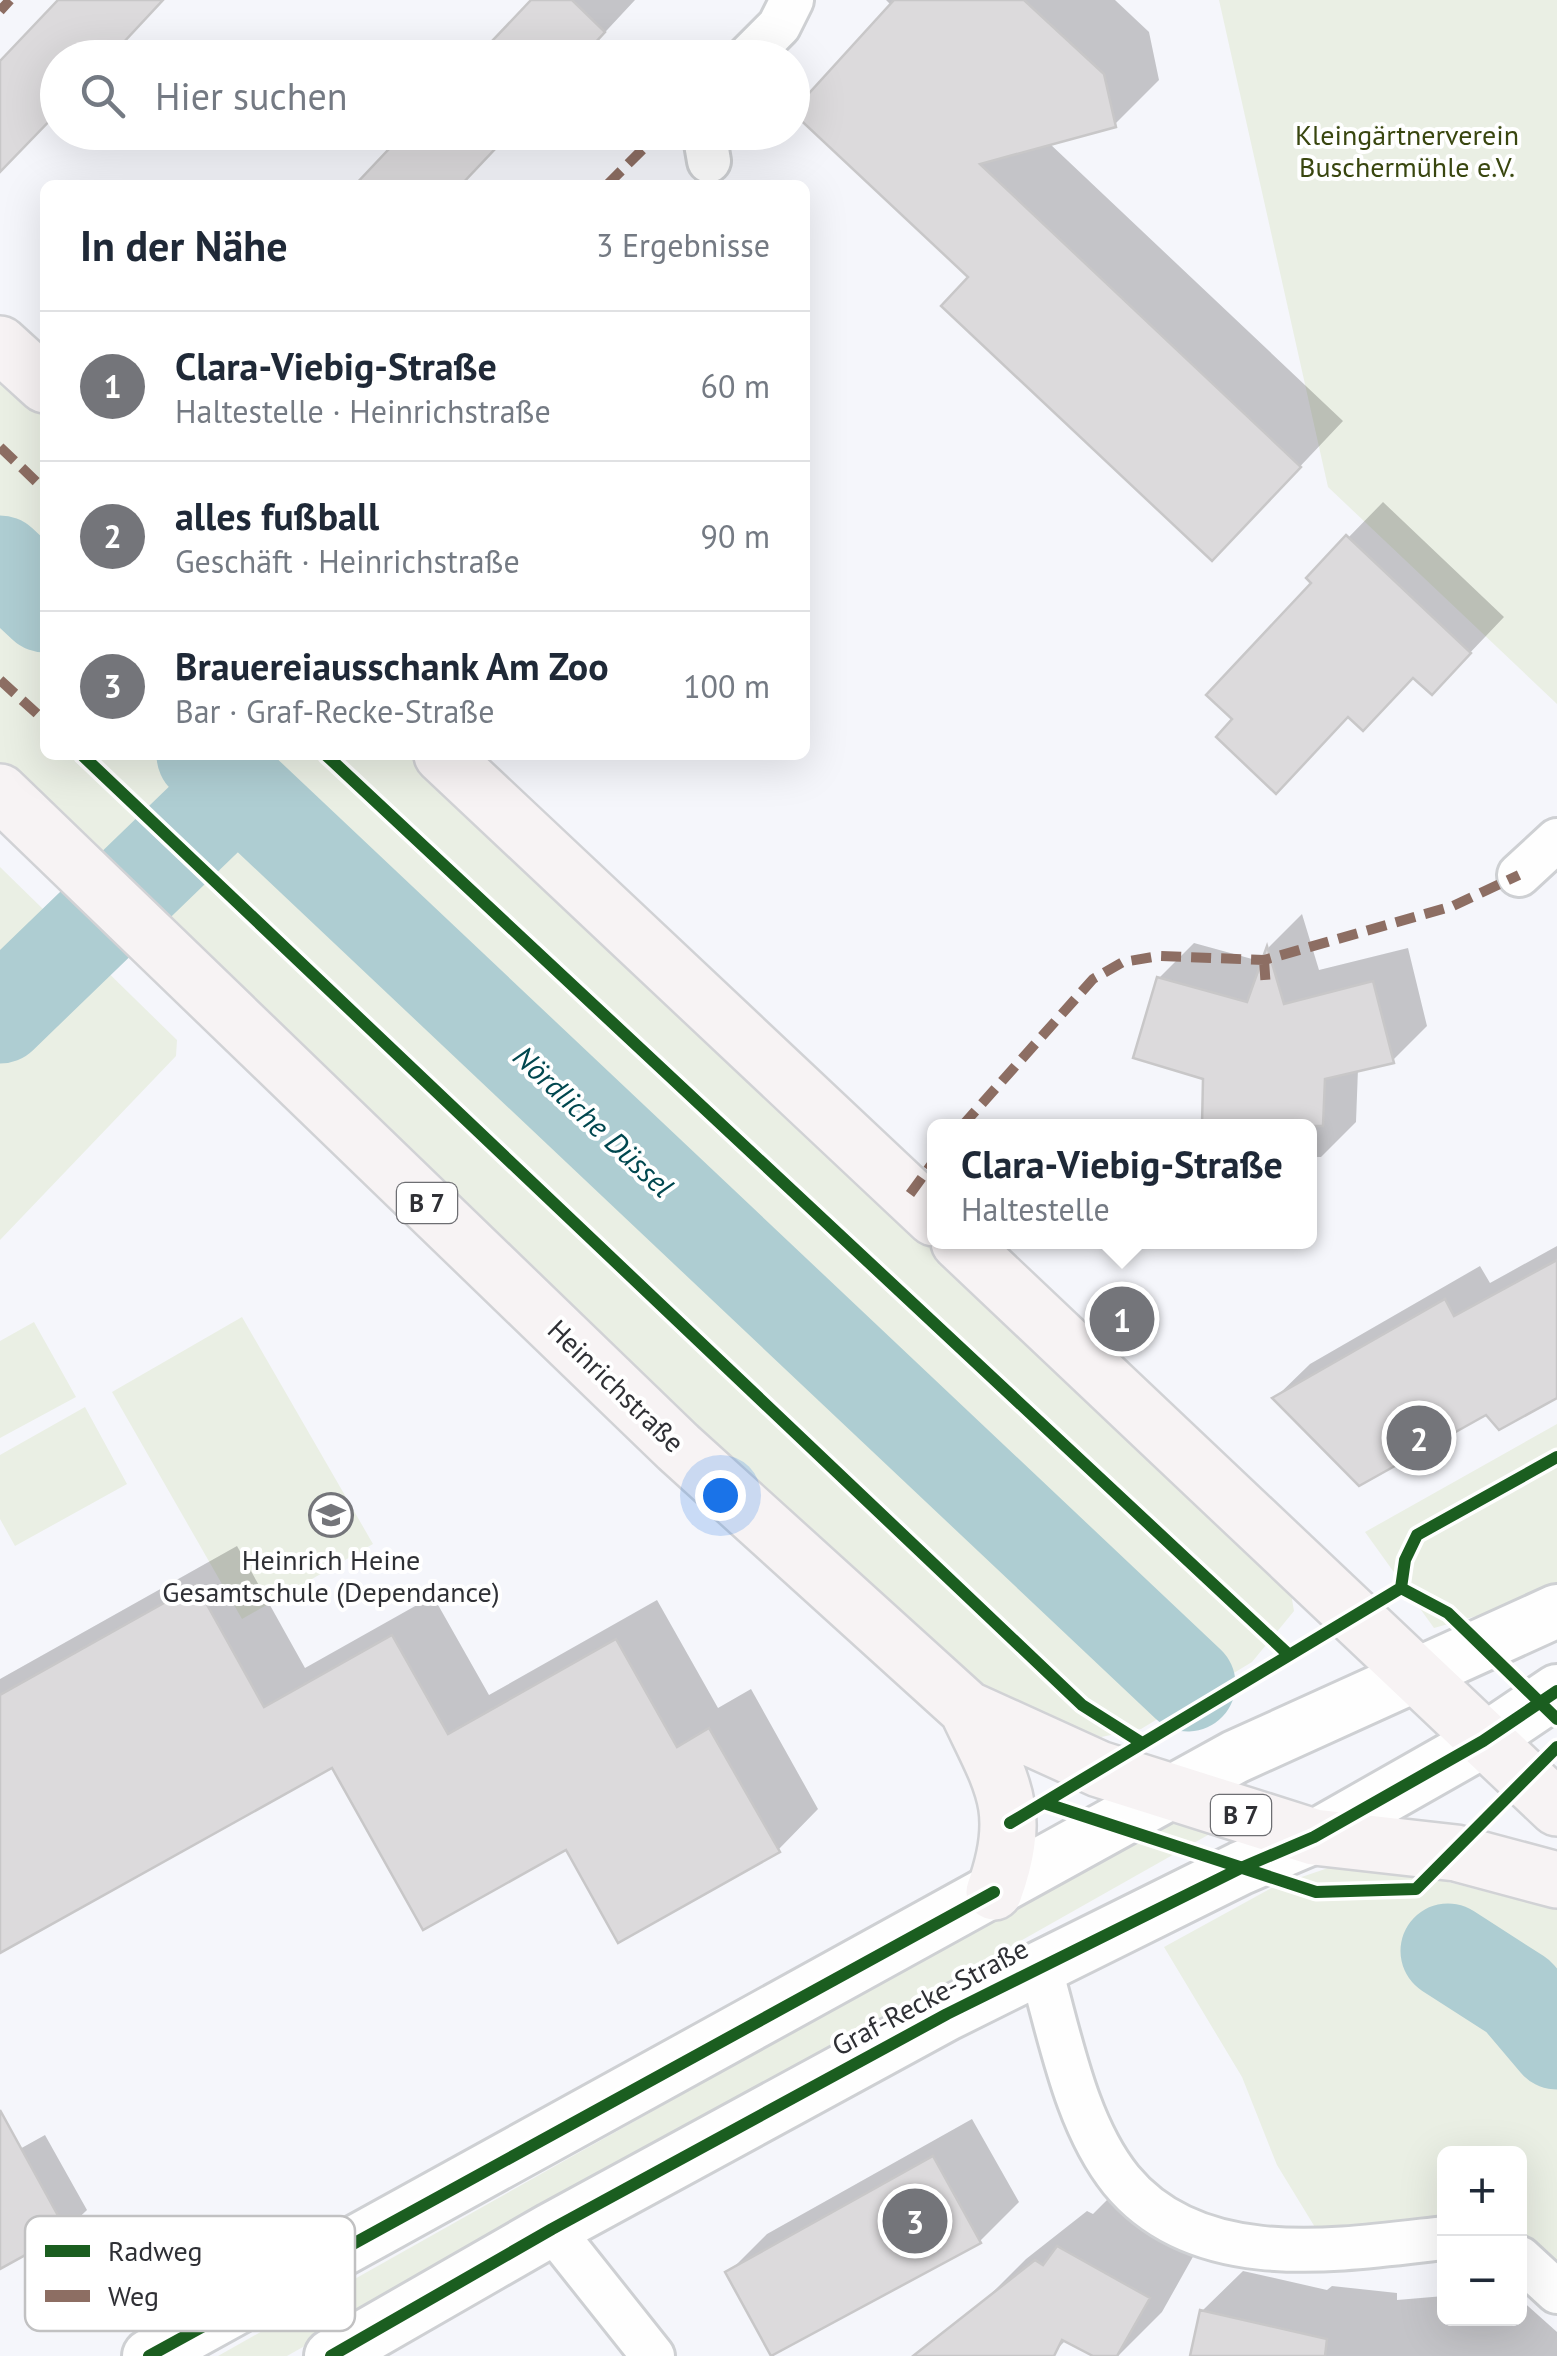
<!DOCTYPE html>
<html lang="de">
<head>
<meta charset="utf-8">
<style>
	:root { --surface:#fff; --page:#f6f6f7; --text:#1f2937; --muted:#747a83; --line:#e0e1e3; --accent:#74757a }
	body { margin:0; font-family:"PT Sans",sans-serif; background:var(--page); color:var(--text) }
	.controls { position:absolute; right:30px; bottom:30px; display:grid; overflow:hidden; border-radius:15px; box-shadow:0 10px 40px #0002 }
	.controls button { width:90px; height:90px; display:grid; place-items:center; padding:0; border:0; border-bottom:2px solid var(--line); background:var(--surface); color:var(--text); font:50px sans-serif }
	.you { position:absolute; left:720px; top:1495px; width:35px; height:35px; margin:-25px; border:8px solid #fff; border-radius:50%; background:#1a73e8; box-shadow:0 0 0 15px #1a73e833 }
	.badge { display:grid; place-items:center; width:65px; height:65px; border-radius:50%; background:var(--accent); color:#fff; font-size:32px; font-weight:700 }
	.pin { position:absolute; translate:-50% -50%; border:5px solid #fff; box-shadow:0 2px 10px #0006 }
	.popup { position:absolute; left:927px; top:1119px; width:390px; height:130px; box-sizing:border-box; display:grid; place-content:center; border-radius:15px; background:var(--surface); filter:drop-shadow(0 2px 8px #0005); font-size:32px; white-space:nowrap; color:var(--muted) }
	.popup b { font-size:38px; color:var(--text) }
	.popup::after { content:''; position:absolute; left:50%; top:100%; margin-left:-20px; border:20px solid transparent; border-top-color:var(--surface) }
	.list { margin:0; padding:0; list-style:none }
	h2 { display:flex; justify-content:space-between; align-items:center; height:130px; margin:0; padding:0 40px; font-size:42px }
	h2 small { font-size:32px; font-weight:400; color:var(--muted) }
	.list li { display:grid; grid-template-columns:65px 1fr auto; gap:30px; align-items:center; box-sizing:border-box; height:150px; padding:0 40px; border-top:2px solid var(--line) }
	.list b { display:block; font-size:38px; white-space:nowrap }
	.list p { margin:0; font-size:32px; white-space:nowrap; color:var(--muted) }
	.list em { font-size:32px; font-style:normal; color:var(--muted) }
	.icon { flex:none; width:55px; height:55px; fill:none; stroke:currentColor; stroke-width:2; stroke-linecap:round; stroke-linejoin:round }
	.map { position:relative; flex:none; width:1557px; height:2356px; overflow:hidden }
	.search { position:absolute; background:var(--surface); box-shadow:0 10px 40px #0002; left:40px; top:40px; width:770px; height:110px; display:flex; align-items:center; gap:25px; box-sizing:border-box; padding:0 35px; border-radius:55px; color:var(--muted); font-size:38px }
	.panel { position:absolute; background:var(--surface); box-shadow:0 10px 40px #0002; left:40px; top:180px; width:770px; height:580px; border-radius:15px }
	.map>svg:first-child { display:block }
</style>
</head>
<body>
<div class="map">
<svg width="1557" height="2356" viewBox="0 0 1557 2356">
	<rect width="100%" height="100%" fill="#f5f6fb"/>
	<path fill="#eaefe4" d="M1219 0H1557V704L1328 487Z
		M0 353 45 396V755H426L1287 1570 1294 1611 1252 1662 1141 1729 1101 1737 981 1694 0 776Z
		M0 867 177 1040 176 1056 0 1240Z
		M242 1317 373 1544 242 1619 112 1392Z
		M34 1322 76 1397 0 1438V1341Z
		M85 1407 127 1484 15 1546 0 1519V1455Z
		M1557 1424V1583L1512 1606 1434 1628 1365 1532Z
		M1180 1823 1206 1829 1208 1835 287 2356H218L1162 1824Z
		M1334 1866 1397 1869 1557 1910V2273L1520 2240V2154H1444V2224L1324 2242 1277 2165 1242 2077 1164 1947 1275 1886Z"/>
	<path fill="#0003" d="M534 0H635L581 58Z
		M886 0H1115L1149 32 1159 80 1114 125 1049 143 1343 421 1256 513 972 277 892 6Z
		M1383 502 1504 617 1466 657 1414 675 1349 714 1235 719 1314 582 1309 578Z
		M1302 914 1319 970 1408 948 1427 1026 1392 1061 1358 1069 1356 1122 1321 1157H1310V1126H1204L1205 1077 1159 978 1194 943 1263 962 1269 947Z
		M1557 1246V1395L1487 1412 1275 1398 1310 1364 1480 1266 1490 1283Z
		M237 1546 305 1668 433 1596 489 1695 657 1600 718 1708 751 1689 818 1809 778 1850 567 1846 333 1764 0 1950V1679Z
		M972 2119 1019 2202 980 2241 728 2273 767 2234Z
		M45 2135 87 2210 66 2230 0 2266V2160Z
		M1110 2197 1199 2246 1162 2312 1118 2356H1099L1067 2339 1055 2351 976 2309 1026 2259 1087 2211 1093 2214Z
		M1243 2271 1327 2290 1332 2286 1397 2293V2300L1444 2296V2318H1520V2299L1557 2332V2356H1192L1202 2311Z"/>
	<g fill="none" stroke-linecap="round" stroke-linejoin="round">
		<path stroke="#aecdd2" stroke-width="95" d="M0 563 45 605
			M204 755 1188 1684
			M0 1016 237 787
			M1448 1951 1518 1996 1557 2042"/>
	</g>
	<path fill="#dcdadc" stroke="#c8c7c8" stroke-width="2.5" d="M58 0H163L109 58H58V112L0 172V61Z
		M531 0H572L605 32 581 58H476Z
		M894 0H1024L1104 74 1116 127 980 164 1301 467 1212 561 941 306 968 277 792 112Z
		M405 132H511L461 185H355Z
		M1346 535 1471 653 1432 695 1413 678 1363 731 1348 717 1276 794 1216 737 1232 719 1206 695 1311 583 1306 578Z
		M1267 946 1284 1004 1373 981 1394 1063 1325 1079 1323 1126H1202L1203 1079 1133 1058 1157 977 1247 1002Z
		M1557 1260V1398L1499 1430 1486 1415 1359 1486 1272 1398 1445 1299 1454 1316Z
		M196 1585 264 1707 392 1635 448 1734 616 1639 677 1747 709 1728 780 1852 618 1943 566 1850 423 1930 332 1768 0 1953V1695Z
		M0 2110 67 2232 0 2269Z
		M933 2156 981 2243 771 2356 725 2272Z
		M1057 2246 1150 2298 1117 2356H1093L1062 2340 1054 2356H913L1035 2260 1043 2265Z
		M1200 2310 1327 2339 1325 2356H1190Z"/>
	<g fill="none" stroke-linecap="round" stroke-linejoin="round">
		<g stroke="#ced0d3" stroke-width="48">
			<path id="minor" d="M747 58 779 26 792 0
				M704 132 709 161
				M1519 875 1557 840
				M1040 1967C1060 2035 1075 2123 1121 2180 1198 2274 1339 2250 1444 2238
				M552 2229 653 2356
				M1520 2258 1557 2292"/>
		</g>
		<g stroke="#ced0d3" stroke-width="58">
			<path id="tertiary" d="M149 2356 1235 1757 1557 1611
				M331 2356 552 2229 947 2014 1241 1868 1314 1837 1483 1741 1557 1691"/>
		</g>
		<g stroke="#d1d2d5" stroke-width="60">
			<path id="primary" d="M0 344 45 385
				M442 755 934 1218
				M0 792 678 1447 967 1709 1099 1769 1314 1837 1456 1853 1557 1880
				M959 1242 1557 1808
				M967 1709C1002 1783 1024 1810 994 1892"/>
		</g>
		<use href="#minor" stroke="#fefefe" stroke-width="42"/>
		<use href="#tertiary" stroke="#fefefe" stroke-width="52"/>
		<use href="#primary" stroke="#f7f3f4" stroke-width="55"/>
		<path stroke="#8d6e63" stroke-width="10" stroke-dasharray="20 10" stroke-linecap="butt" d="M0 11 10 0
			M607 185 660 132
			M0 447 45 490
			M0 680 45 721
			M1264 960 1266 989
			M962 1126 1093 979 1123 962 1159 956 1264 960 1453 906 1519 875
			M910 1194 934 1161"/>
		<g stroke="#fff" stroke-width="19">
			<path id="cycleway" d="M82 755 1082 1705 1142 1743
				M326 755 1289 1655
				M1401 1588 1405 1560 1417 1535 1557 1457
				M1401 1588 1448 1613 1557 1719
				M1044 1803 1316 1892 1416 1889 1557 1747
				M1010 1823 1401 1588
				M149 2356 994 1892
				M331 2356 552 2229 947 2014 1241 1868 1314 1837 1483 1741 1557 1691"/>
		</g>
		<use href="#cycleway" stroke="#1b5e20" stroke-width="12"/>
	</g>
	<defs>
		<g id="school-ring" transform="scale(2.25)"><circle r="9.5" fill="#fff" stroke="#74757a" stroke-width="1.5"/><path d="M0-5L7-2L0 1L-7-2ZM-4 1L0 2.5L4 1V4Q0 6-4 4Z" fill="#74757a"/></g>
	</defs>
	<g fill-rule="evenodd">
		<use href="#school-ring" x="331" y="1515"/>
	</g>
	<g text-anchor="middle" stroke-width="8" stroke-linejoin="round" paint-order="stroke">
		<g fill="#fff" stroke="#6d6e72" stroke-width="2.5">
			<rect x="397" y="1183" width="60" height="40" rx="8"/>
			<rect x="1211" y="1795" width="60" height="40" rx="8"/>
		</g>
		<g font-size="25" font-weight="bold" fill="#2f3035">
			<text x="427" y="1212">B 7</text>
			<text x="1241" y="1824">B 7</text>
		</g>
		<g font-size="28" fill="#39460f" stroke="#fff">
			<text x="1407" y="145">Kleingärtnerverein<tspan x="1407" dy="32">Buschermühle e.V.</tspan></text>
		</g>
		<g font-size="28" fill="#2f3035" stroke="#fff">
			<text transform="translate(616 1386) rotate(44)" y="10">Heinrichstraße</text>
			<text transform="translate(930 1997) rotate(-28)" y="10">Graf-Recke-Straße</text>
		</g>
		<g font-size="28" fill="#2f3035" stroke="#fff">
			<text x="331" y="1570">Heinrich Heine<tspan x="331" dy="32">Gesamtschule (Dependance)</tspan></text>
		</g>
		<g font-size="30" font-style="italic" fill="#00474f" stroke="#fff">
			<text transform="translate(593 1122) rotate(43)" y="10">Nördliche Düssel</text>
		</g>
	</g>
	<rect x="25" y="2216" width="330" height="115" rx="15" fill="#fff" stroke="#c1c1c2" stroke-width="2.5"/>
	<rect x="45" y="2245" width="45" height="12" fill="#1b5e20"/>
	<rect x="45" y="2290" width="45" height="12" fill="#8d6e63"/>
	<g font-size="28" fill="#2f3035">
		<text x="108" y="2261">Radweg</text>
		<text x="108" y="2306">Weg</text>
	</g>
</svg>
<div class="controls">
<button>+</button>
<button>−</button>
</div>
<div class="you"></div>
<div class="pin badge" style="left:1122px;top:1319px">1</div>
<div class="popup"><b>Clara-Viebig-Straße</b>Haltestelle</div>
<div class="pin badge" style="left:1419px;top:1438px">2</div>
<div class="pin badge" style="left:915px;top:2221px">3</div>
<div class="search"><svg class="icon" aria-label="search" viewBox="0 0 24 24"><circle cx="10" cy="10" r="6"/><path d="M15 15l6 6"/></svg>Hier suchen</div>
<section class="panel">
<h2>In der Nähe<small>3 Ergebnisse</small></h2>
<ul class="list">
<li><span class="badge">1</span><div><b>Clara-Viebig-Straße</b><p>Haltestelle · Heinrichstraße</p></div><em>60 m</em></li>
<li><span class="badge">2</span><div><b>alles fußball</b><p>Geschäft · Heinrichstraße</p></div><em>90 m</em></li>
<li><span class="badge">3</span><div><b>Brauereiausschank Am Zoo</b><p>Bar · Graf-Recke-Straße</p></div><em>100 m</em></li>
</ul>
</section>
</div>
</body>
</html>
